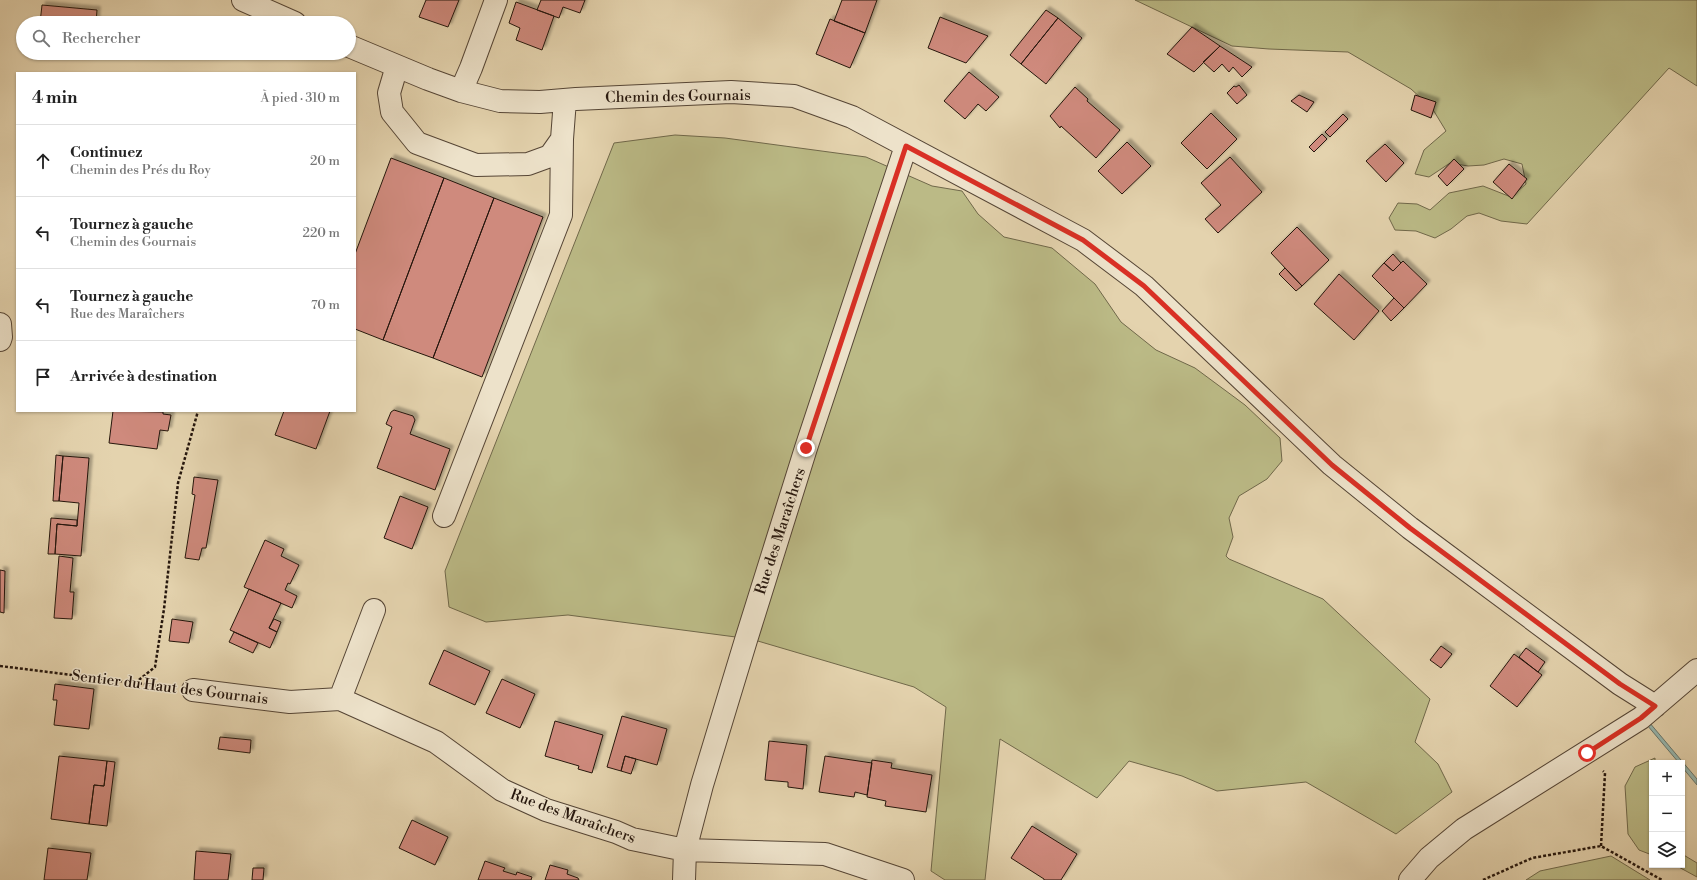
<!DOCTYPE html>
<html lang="fr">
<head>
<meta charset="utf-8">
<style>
	:root { --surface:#fff; --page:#f2f2f2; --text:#222; --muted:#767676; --line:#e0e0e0 }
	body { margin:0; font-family:"Libre Bodoni",serif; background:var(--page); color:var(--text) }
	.controls { position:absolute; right:12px; bottom:12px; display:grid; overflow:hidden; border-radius:0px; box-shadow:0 1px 3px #0004 }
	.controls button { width:36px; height:36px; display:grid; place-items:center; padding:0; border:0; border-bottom:1px solid var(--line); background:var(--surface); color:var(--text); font:20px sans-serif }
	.stop { position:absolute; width:12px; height:12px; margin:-9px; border:3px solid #d93025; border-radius:50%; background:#fff }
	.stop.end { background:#d93025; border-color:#fff; box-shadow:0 1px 4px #0008 }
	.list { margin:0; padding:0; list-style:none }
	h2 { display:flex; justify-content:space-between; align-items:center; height:52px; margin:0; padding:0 16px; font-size:17px }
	h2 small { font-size:13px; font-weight:400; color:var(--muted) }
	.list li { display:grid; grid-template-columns:26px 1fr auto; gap:12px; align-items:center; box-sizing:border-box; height:72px; padding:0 16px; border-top:1px solid var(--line) }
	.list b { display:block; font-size:15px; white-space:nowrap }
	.list p { margin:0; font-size:13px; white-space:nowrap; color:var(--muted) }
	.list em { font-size:13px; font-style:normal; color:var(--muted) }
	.icon { flex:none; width:22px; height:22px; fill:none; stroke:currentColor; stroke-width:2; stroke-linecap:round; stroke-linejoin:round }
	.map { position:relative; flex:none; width:1697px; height:880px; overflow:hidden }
	.search { position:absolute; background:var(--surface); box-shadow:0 1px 3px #0004; left:16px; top:16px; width:340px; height:44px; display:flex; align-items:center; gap:10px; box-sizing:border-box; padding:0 14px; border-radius:22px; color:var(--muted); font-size:15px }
	.panel { position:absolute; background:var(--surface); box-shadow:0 1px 3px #0004; left:16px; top:72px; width:340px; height:340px; border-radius:0px }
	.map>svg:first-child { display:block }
</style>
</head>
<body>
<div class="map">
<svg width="1697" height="880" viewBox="0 0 1697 880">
	<defs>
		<filter id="shadow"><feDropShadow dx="3.5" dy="-3.5" stdDeviation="1" flood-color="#0004"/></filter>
	</defs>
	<rect width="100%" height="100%" fill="#e4d3ae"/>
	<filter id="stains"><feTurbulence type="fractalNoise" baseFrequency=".005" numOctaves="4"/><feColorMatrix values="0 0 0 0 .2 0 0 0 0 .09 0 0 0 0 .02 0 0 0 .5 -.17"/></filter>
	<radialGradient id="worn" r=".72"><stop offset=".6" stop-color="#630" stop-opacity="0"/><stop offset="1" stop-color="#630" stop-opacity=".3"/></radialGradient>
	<path fill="#bbba86" stroke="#70684a" d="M1135 0H1697V86L1669 68 1527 224 1501 221 1479 213 1467 216 1451 229 1435 238 1416 231 1395 230 1389 218 1398 203 1417 204 1430 210 1449 193 1483 186 1511 197 1526 184 1522 164 1504 159 1484 165 1468 166 1450 163 1429 177 1415 174 1424 150 1446 131 1432 108 1411 89 1348 52 1269 49 1232 46Z
		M675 135 725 138 866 157 932 186 962 191 978 214 1004 237 1052 248 1095 284 1121 322 1156 350 1195 368 1245 405 1280 438 1282 461 1267 479 1239 496 1229 518 1233 537 1226 556 1229 559 1323 599 1430 699 1415 742 1438 764 1452 792 1396 834 1306 782 1217 791 1182 776 1129 761 1097 798 1000 739 985 880H945L931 871 946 707 914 687 751 639 568 615 486 622 449 607 445 571 614 143Z
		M1655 758V763H1652V855L1639 850 1628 834 1625 786 1635 767Z
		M1682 854 1697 863V877L1675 865H1682Z
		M1611 856 1650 880H1526L1540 871Z"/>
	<path fill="#96b7af" stroke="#69776e" d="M1649 722 1697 779V785L1682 767V763H1679L1647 725Z"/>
	<path fill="#cf8a7d" stroke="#25160d" filter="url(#shadow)" d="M426 0H459L448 27 419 17Z
		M541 0H585L580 13 563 7 559 18 537 10Z
		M842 0H877L865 33 834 21Z
		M516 2 554 16 542 50 516 40 520 28 509 23Z
		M42 5 97 10 96 23H40Z
		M1046 10 1058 18 1021 64 1010 55Z
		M940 17 988 36 966 63 928 48Z
		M1058 18 1082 38 1046 84 1021 64Z
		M830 19 865 33 850 68 816 54Z
		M1192 27 1220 46 1194 72 1167 54Z
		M1220 46 1252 67 1242 77 1233 67 1229 72 1222 64 1214 72 1203 62Z
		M969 72 999 97 986 111 978 104 965 119 944 101Z
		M1239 85 1247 95 1237 104 1227 93 1234 86 1236 87Z
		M1075 87 1088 99 1087 101 1120 130 1096 158 1061 126 1060 128 1050 116Z
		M1299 95 1314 102 1307 112 1291 101Z
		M1415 95 1436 102 1431 118 1411 110Z
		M1211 113 1237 139 1207 169 1181 143Z
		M1343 114 1348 119 1330 137 1325 132Z
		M1322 134 1327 139 1314 152 1309 147Z
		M1127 142 1151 166 1122 194 1098 171Z
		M1385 144 1404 163 1386 182 1366 161Z
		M1230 157 1262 192 1218 233 1205 219 1221 205 1201 183Z
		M391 158 444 178 383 340 355 329V254Z
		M1454 159 1464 169 1447 186 1438 176Z
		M1509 164 1527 179 1512 199 1493 182Z
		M444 178 494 198 433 358 383 340Z
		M494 198 543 217 482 377 433 358Z
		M1297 227 1329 260 1302 286 1271 253Z
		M1393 254 1401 263 1393 271 1384 263Z
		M1403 261 1427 284 1404 308 1372 276 1384 263 1393 271Z
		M1285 268 1302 286 1296 291 1279 274Z
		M1339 274 1379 311 1354 340 1314 304Z
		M1394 298 1404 308 1391 321 1382 311Z
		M394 410 413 416 415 420 410 434 450 449 435 490 377 468 392 427 386 424 391 412Z
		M113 411 163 412V414L171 415 168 431 160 430 157 449 109 443Z
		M284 411H330L316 449 275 435Z
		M56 455 63 456 59 501H53Z
		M63 456 89 458 81 556 55 554 57 524 77 526 79 503 59 501Z
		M194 477 218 480 206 548H202L199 560 185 558 195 495 192 494Z
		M400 496 428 507 412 549 384 538Z
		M51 518 77 520V526L57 524 55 554H48Z
		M265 540 284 549 281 556 299 565 290 584 288 583 285 590 297 596 292 608 244 587Z
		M59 556 73 558 70 592H74L72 619 54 618Z
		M0 570 5 571 4 613 0 612Z
		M249 589 281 603 269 628 277 632 270 648 230 630Z
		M172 619 193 622 189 643 169 641Z
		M274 619 281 622 277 632 269 628Z
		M234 632 258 643 253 653 229 642Z
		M1441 646 1452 654 1441 668 1430 660Z
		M1526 648 1545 662 1538 672 1519 657Z
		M444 650 490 671 475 705 429 684Z
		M1514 654 1542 675 1517 707 1490 686Z
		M502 679 535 694 520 728 486 713Z
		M55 684 94 689 89 729 54 725 57 700H53Z
		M622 716 667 729 657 765 625 756 621 771 607 767Z
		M555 721 603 735 592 773 578 769 579 766 545 756Z
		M220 737 251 740 250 753 218 749Z
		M769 741 807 745 803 789 788 787V782L765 780Z
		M59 756 107 761 104 786 94 785 89 824 51 819Z
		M625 756 636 759 631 774 621 771Z
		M825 756 872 763 867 795 855 792 854 797 819 792Z
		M872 760 892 763 891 768 932 775 926 812 885 806 886 801 867 797Z
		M107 761 115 762 107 826 89 824 94 785 104 786Z
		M412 820 448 837 435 865 399 848Z
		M1032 826 1077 854 1061 880H1044V879L1011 858Z
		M48 848 91 853 87 880H44Z
		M196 851 231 854 228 880H194Z
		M485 861 505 868 503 871 516 875 517 872 532 877 531 880H478Z
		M550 865 568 870 567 874 578 878 579 880H545Z
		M253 868H264L263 880H252Z"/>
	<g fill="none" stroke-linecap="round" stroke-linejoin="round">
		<g stroke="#554535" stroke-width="24">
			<path id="minor" d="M243 0 295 23
				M349 46 428 79 461 91 500 101 540 102 576 99 731 92 794 96 852 117 1083 240 1144 286 1332 465 1410 528 1620 684 1655 706
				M397 66 389 93 392 112 417 143 476 165 528 164 550 156 562 139 565 100
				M461 91 471 68 496 0
				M0 324 1 337 0 340
				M444 516 561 215 562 139
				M374 610 340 699 436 742 502 790 546 810 616 832 632 839 685 850 825 854 903 880
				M193 690 290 702 340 699
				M684 880 685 850 702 785 746 640 806 448 906 146
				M1410 880 1429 858 1464 829 1641 718 1697 670"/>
		</g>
		<path stroke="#25160d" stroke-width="2.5" stroke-dasharray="3 2" stroke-linecap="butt" d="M0 666 168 687
			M135 683 155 667 164 609 178 483 198 411
			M1601 846 1605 773 1603 771
			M1483 880 1532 858 1601 846 1662 880"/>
		<use href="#minor" stroke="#ede2ca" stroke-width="22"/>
	</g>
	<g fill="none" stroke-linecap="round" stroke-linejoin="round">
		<path stroke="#d93025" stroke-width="5" d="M806 448 906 146 1083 240 1144 286 1332 465 1410 528 1620 684 1655 706 1641 718 1587 753"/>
	</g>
	<g text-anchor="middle" stroke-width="3" stroke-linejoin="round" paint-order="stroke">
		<g font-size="15" fill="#25160d" stroke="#ede2ca">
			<text transform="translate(678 96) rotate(-1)" y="5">Chemin des Gournais</text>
			<text transform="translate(780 531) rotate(-72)" y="5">Rue des Maraîchers</text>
			<text transform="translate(170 687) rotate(7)" y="5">Sentier du Haut des Gournais</text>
			<text transform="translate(573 816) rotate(20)" y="5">Rue des Maraîchers</text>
		</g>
	</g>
	<rect width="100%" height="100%" filter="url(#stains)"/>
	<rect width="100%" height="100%" fill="url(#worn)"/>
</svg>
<div class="controls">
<button>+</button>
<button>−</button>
<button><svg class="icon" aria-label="layers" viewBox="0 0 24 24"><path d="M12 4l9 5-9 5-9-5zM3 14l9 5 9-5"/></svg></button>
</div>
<div class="stop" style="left:1587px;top:753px"></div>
<div class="stop end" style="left:806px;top:448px"></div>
<div class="search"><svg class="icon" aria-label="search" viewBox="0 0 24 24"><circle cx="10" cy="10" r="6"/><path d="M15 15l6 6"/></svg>Rechercher</div>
<section class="panel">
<h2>4 min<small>À pied · 310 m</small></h2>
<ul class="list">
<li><svg class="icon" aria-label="ahead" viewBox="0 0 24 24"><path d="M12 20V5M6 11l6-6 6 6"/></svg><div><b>Continuez</b><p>Chemin des Prés du Roy</p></div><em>20 m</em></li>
<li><svg class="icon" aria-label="left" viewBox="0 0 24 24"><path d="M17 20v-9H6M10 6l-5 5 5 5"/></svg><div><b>Tournez à gauche</b><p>Chemin des Gournais</p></div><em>220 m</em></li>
<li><svg class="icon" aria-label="left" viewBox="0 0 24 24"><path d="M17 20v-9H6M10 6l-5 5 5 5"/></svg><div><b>Tournez à gauche</b><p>Rue des Maraîchers</p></div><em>70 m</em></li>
<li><svg class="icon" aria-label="arrive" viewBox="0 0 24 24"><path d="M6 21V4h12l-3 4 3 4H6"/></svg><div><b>Arrivée à destination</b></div></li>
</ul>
</section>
</div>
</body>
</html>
